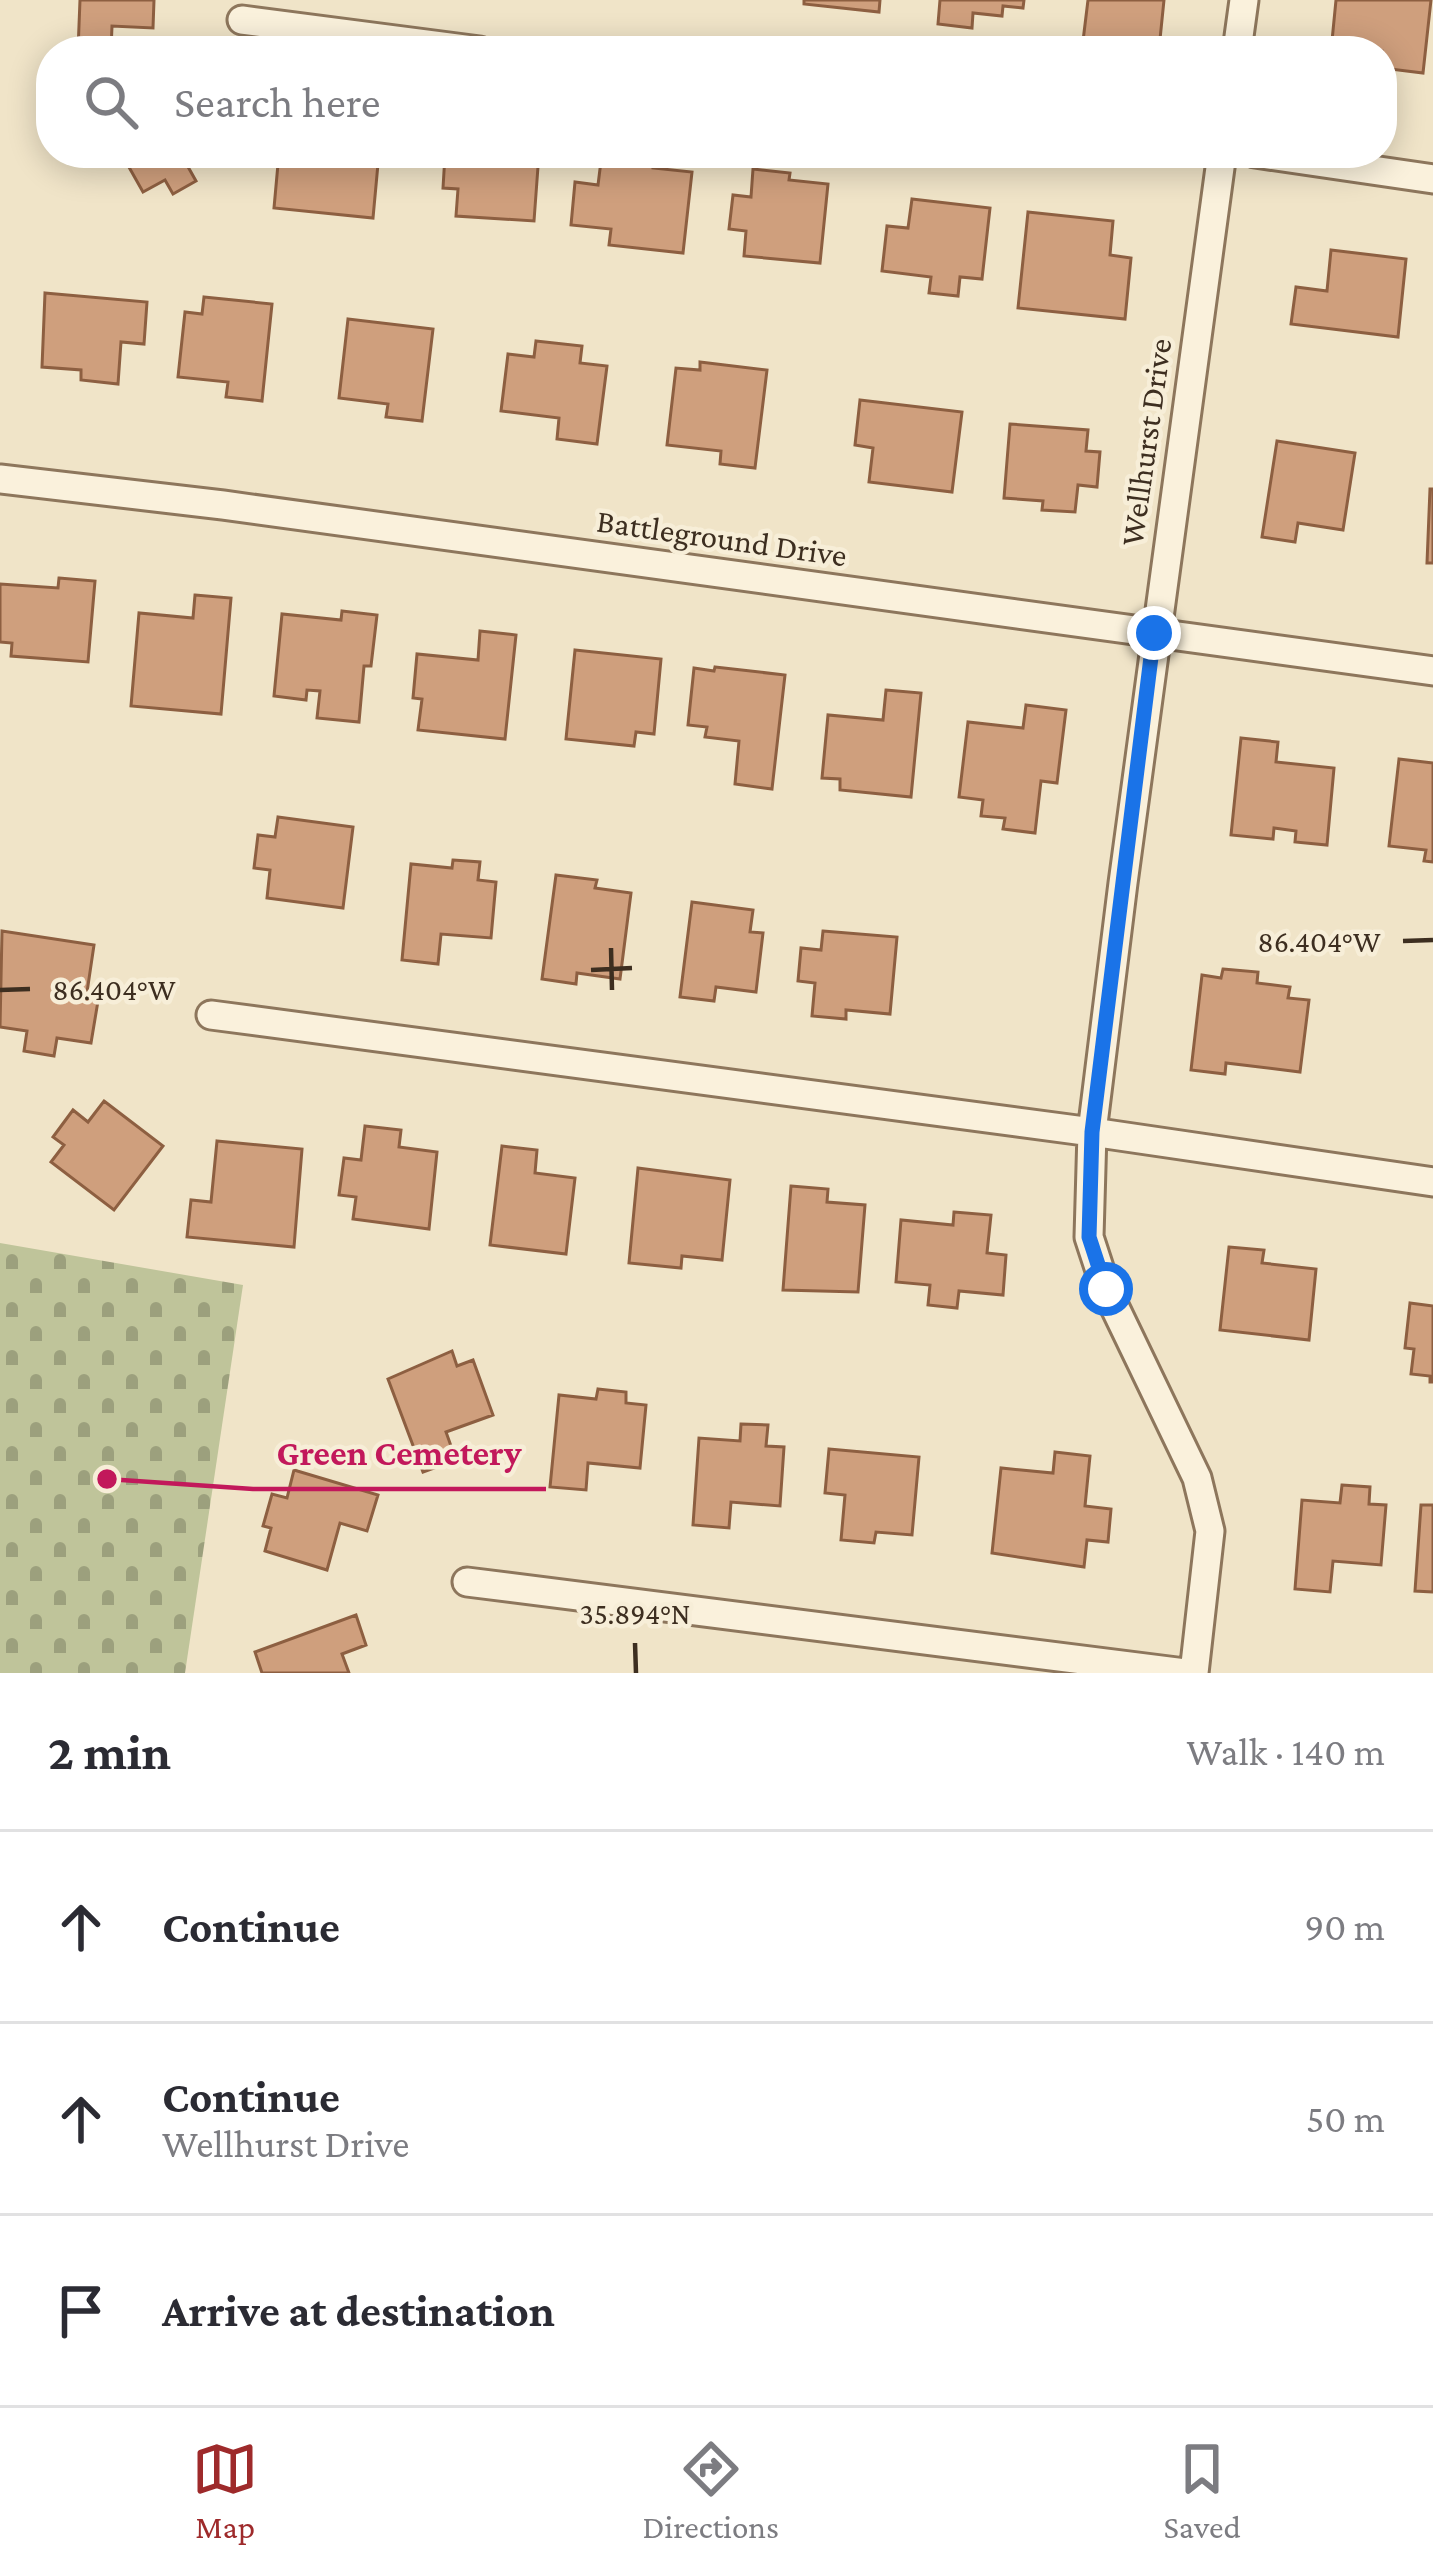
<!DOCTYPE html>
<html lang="en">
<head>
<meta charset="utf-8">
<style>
	:root { --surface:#fff; --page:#f7f7f7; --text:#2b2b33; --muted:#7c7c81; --line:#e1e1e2; --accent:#9e2a2b }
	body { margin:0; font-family:"Crimson Pro",serif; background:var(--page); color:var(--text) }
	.stop { position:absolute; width:36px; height:36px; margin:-27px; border:9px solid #1a73e8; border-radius:50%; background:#fff }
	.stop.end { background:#1a73e8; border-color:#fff; box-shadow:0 3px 12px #0008 }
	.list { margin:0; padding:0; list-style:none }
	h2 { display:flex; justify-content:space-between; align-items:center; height:156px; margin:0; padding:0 48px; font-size:51px }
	h2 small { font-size:39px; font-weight:400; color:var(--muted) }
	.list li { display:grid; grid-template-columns:78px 1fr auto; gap:36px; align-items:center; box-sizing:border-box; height:192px; padding:0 48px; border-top:3px solid var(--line) }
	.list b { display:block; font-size:45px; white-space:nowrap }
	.list p { margin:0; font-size:39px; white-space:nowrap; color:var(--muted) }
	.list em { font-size:39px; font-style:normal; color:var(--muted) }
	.icon { flex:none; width:66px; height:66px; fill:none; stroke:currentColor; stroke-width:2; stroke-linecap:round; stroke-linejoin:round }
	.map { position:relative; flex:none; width:1433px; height:1673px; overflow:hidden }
	.search { position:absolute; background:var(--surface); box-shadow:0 6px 30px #0003; left:36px; right:36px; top:36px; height:132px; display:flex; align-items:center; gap:30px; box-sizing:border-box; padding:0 42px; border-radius:48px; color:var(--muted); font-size:45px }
	.sheet { height:732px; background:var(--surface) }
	nav { display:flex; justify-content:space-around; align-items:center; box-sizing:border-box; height:168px; border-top:3px solid var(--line); background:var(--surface); font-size:33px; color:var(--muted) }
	nav a { display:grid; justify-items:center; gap:6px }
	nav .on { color:var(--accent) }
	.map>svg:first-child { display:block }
</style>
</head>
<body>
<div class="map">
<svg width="1433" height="1673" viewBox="0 0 1433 1673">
	<defs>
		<pattern id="cemetery-stones" width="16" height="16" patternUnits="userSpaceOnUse" patternTransform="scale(3)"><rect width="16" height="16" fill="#bfc49a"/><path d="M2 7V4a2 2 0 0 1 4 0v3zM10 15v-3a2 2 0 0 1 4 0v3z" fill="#9ca07d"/></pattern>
	</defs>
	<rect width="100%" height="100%" fill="#f0e4c8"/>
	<path fill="url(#cemetery-stones)" d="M0 1243 243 1285 185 1673H0Z"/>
	<path fill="#cf9f7d" stroke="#8d5f41" stroke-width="3" d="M80 0H154L153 28 112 26 111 51H78Z
		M804 0H880L879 12 804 4Z
		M940 0H1024L1023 8 1003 6 1002 16 973 13 972 28 938 24Z
		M1088 0H1164L1159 49 1083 41Z
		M1336 0H1431L1423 73 1382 68V51H1331Z
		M121 153H207L187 165 196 181 173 194 165 180 143 192Z
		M279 153H379L373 218 274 208Z
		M464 153H539L534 221 456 216 458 189 443 188 445 155 463 157Z
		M602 153 654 155 653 168 692 172 683 253 609 245 611 229 571 225 575 182 598 185Z
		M753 169 790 173 789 180 828 184 820 263 744 256 746 231 729 229 733 195 751 197Z
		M912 199 990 208 982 279 960 277 958 296 929 293 931 277 882 271 887 226 908 228Z
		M1028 212 1113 221 1110 255 1131 258 1125 319 1018 308Z
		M1331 250 1406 259 1398 337 1291 324 1296 287 1327 291Z
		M45 293 147 302 144 344 121 342 118 384 81 380V370L42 367Z
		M204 297 272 304 262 401 226 397 228 382 178 377 185 312 202 314Z
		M348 319 433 329 422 421 386 417 388 404 339 398Z
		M536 341 582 346 580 363 607 366 597 444 557 439 559 418 501 411 508 354 534 357Z
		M700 362 767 370 755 468 720 464 721 451 667 445 676 368 700 370Z
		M860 400 962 412 952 492 869 482 873 448 855 445Z
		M1010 424 1088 430 1086 451 1100 452 1097 487 1078 485 1075 512 1042 510 1043 501 1004 498Z
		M1277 441 1355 453 1343 530 1298 523 1295 542 1262 537Z
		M1430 489H1433V563H1427Z
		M59 578 95 581 88 662 11 656 12 643 0 642V584L58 588Z
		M195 595 231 598 221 714 131 706 139 613 193 618Z
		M342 611 377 615 371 666H364L359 722 317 718 320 691 307 690 306 700 274 696 282 614 341 620Z
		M480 631 516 635 505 739 418 730 422 699 413 698 417 654 478 660Z
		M575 650 661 659 654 734 636 732 634 746 566 739Z
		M715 667 785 675 772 789 735 784 739 741 705 737 707 727 688 725 694 668 714 671Z
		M886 690 921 693 911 797 840 790V779L822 778 828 715 883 720Z
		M1026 705 1066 710 1057 783 1041 781 1035 833 1003 829 1005 818 981 816 983 800 959 797 968 722 1023 728Z
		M1241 738 1278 742 1276 762 1334 768 1327 845 1295 842 1296 831 1274 828 1273 839 1231 835Z
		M1399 759 1433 763V862L1424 861 1426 850 1389 846Z
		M278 817 353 827 343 908 267 898 270 870 254 868 258 835 275 837Z
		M453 860 480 862 478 880 496 882 491 938 441 934 438 964 402 960 411 864 452 868Z
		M556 875 597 880 595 888 631 893 620 979 577 973 576 984 542 979Z
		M692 902 753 910 750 932 763 933 756 992 716 987 714 1001 680 997Z
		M2 931 94 945 86 999 98 1001 91 1043 57 1038 54 1056 24 1051 27 1031 0 1027Z
		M823 931 897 937 890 1014 846 1010V1019L812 1016 815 983 798 981 801 948 821 950Z
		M1223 969 1258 972 1257 983 1290 987 1288 998 1309 1000 1300 1072 1226 1063 1225 1074 1191 1070 1202 975 1221 978Z
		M104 1101 163 1146 114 1210 51 1162 64 1145 53 1137 73 1110 88 1122Z
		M365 1126 401 1130 399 1147 437 1152 429 1229 353 1219 356 1197 339 1195 344 1158 361 1160Z
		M217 1141 302 1149 294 1247 187 1237 191 1200 211 1202Z
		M502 1146 537 1150 535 1173 575 1178 566 1254 490 1245Z
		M638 1168 730 1180 722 1260 682 1256 681 1268 629 1263Z
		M791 1186 828 1189 827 1202 865 1205 858 1292 783 1290Z
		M954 1212 991 1215 987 1253 1006 1255 1003 1295 959 1291 957 1308 928 1305 930 1285 896 1282 901 1220 953 1225Z
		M1229 1247 1264 1250 1262 1263 1316 1269 1309 1340 1220 1330Z
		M1410 1303 1433 1306V1382H1430V1376L1411 1374 1414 1349 1405 1348Z
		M452 1351 457 1366 473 1360 493 1415 446 1432 456 1460 423 1472 388 1379Z
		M598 1389 626 1392V1403L646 1405 640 1468 588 1463 586 1490 550 1487 559 1395 596 1399Z
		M741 1424 768 1425 766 1446 784 1447 780 1506 731 1502 729 1528 693 1525 699 1438 740 1441Z
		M829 1449 919 1457 912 1535 876 1532 874 1543 841 1540 845 1495 825 1493Z
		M1055 1452 1090 1456 1085 1506 1111 1509 1108 1542 1087 1540 1084 1567 992 1553 1001 1468 1053 1473Z
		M294 1470 378 1495 367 1531 340 1523 327 1570 265 1551 271 1528 263 1526 272 1494 287 1498Z
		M1342 1485 1370 1487 1369 1504 1386 1505 1381 1565 1333 1561 1330 1592 1295 1589 1302 1500 1340 1503Z
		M1421 1505H1433V1592L1415 1591Z
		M356 1615 366 1645 342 1654 349 1673H262L255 1652Z"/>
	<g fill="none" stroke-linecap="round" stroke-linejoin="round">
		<g stroke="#8d765c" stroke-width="33">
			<path id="minor" d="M242 20 480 51
				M1237 51 1244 0
				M1255 153 1433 179
				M0 479 223 505 1433 671
				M211 1015 1092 1132 1433 1182
				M467 1582 1185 1673
				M1194 1673 1210 1531 1197 1478 1106 1289 1089 1237 1092 1132 1123 883 1222 153"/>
		</g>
		<use href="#minor" stroke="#faf1dc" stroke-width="27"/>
	</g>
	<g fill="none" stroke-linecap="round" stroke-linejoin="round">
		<path stroke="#1a73e8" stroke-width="15" d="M1106 1289 1089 1237 1092 1132 1154 633"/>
	</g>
	<path fill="none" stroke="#3d2e20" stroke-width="4.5" d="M1403 941 1433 940M611 948 612 990M591 970 632 968M0 990 30 989M635 1643 636 1673"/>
	<g text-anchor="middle" stroke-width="9" stroke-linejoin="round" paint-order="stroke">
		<g font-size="33" fill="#3d2e20" stroke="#f7eed8">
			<text transform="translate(1145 442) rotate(-82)" y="12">Wellhurst Drive</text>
			<text transform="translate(722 537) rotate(8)" y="12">Battleground Drive</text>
		</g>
	</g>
	<g font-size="30" text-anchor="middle" fill="#3d2e20" stroke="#f7eed8" stroke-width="9" stroke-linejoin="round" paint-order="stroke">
		<text x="1319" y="952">86.404°W</text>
		<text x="114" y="1000">86.404°W</text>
		<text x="635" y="1624">35.894°N</text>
	</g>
	<path fill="none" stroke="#c2185b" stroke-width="4.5" d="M107 1479L253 1489H546"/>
	<circle fill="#c2185b" stroke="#f7eed8" stroke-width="4.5" cx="107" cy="1479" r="12"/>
	<g font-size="36" text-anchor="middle" font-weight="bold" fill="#c2185b" stroke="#f7eed8" stroke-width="9" stroke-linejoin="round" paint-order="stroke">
		<text x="399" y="1465">Green Cemetery</text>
	</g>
</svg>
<div class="stop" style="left:1106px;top:1289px"></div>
<div class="stop end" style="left:1154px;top:633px"></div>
<div class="search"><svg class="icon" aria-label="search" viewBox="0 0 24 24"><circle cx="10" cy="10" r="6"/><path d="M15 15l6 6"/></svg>Search here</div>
</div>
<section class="sheet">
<h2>2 min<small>Walk · 140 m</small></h2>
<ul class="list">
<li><svg class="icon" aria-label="ahead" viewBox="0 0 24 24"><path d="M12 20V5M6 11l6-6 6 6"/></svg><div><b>Continue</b></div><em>90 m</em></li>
<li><svg class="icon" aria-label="ahead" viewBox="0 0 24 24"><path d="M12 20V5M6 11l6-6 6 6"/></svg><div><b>Continue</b><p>Wellhurst Drive</p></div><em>50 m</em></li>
<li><svg class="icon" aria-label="arrive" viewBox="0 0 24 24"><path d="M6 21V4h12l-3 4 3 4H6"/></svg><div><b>Arrive at destination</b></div></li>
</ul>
</section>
<nav>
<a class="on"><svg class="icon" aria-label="map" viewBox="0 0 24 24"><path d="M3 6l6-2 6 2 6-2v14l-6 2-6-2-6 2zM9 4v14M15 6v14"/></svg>Map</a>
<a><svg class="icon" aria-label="directions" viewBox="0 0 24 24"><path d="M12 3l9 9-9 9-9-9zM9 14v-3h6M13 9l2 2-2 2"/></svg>Directions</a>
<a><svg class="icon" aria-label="saved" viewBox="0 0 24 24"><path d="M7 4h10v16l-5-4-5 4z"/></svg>Saved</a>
</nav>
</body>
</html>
